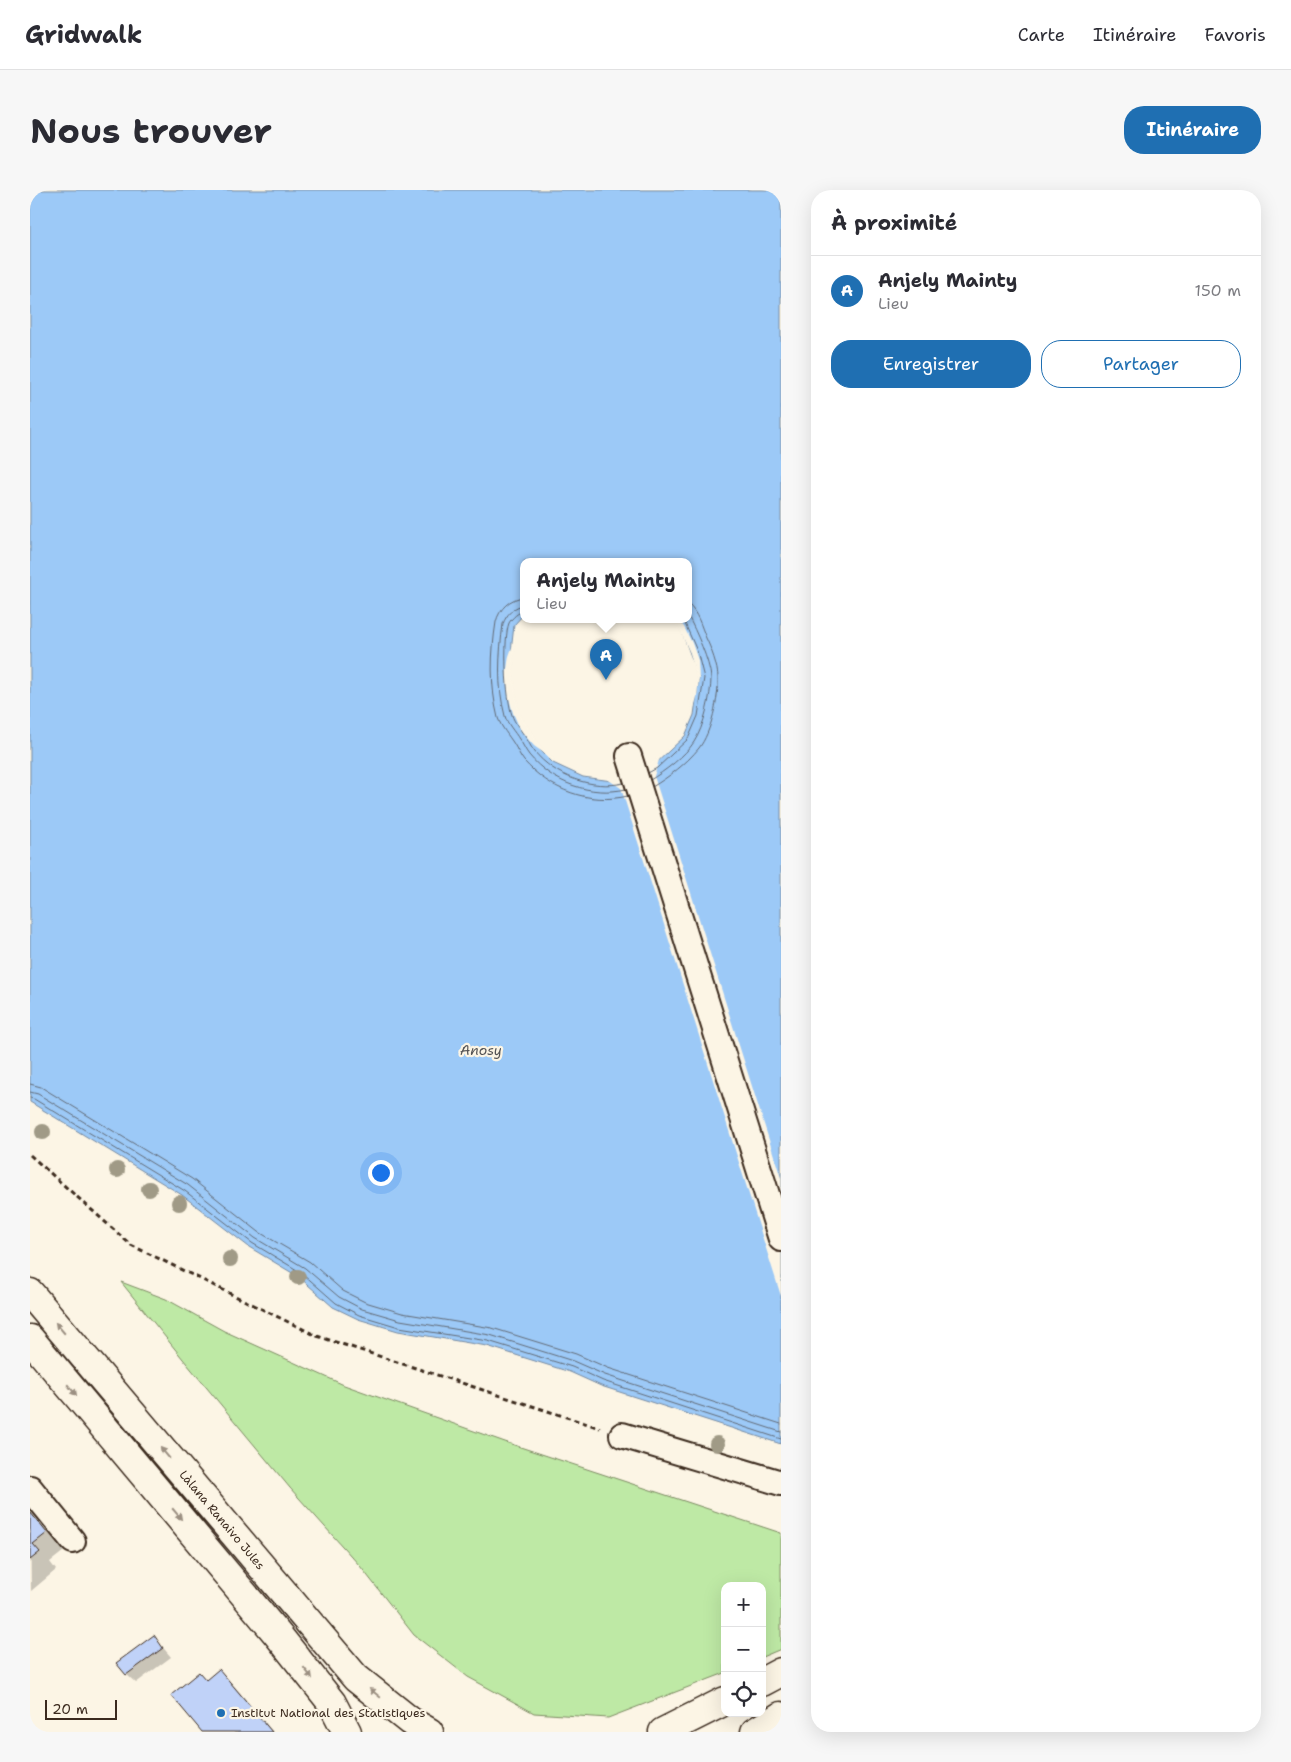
<!DOCTYPE html>
<html lang="fr">
<head>
<meta charset="utf-8">
<style>
	:root { --surface:#fff; --page:#f7f7f7; --text:#2b2b33; --muted:#7c7c81; --line:#e1e1e2; --accent:#1f6fb2 }
	body { margin:0; font-family:"Shantell Sans",sans-serif; background:var(--page); color:var(--text) }
	.controls { position:absolute; right:15px; bottom:15px; display:grid; overflow:hidden; border-radius:10px; box-shadow:0 5px 20px #0002 }
	.controls button { width:45px; height:45px; display:grid; place-items:center; padding:0; border:0; border-bottom:1px solid var(--line); background:var(--surface); color:var(--text); font:25px sans-serif }
	.scale { position:absolute; left:15px; bottom:12px; width:72px; box-sizing:border-box; padding-left:5px; border:2px solid #3b2a1e; border-top:0; font-size:14px; line-height:18px; white-space:nowrap; color:#3b2a1e; -webkit-text-stroke:4px #fcf5e5; paint-order:stroke }
	.you { position:absolute; left:350px; top:982px; width:18px; height:18px; margin:-12px; border:4px solid #fff; border-radius:50%; background:#1a73e8; box-shadow:0 0 0 8px #1a73e833 }
	.badge { display:grid; place-items:center; width:32px; height:32px; border-radius:50%; background:var(--accent); color:#fff; font-size:16px; font-weight:700 }
	.pin { position:absolute; translate:-50% -41px; filter:drop-shadow(0 1px 2px #0008) }
	.pin::after { content:''; position:absolute; top:26px; width:18px; height:15px; background:inherit; clip-path:polygon(0 0,100% 0,50% 100%) }
	.popup { position:absolute; left:490px; top:368px; width:172px; height:65px; box-sizing:border-box; display:grid; place-content:center; border-radius:10px; background:var(--surface); filter:drop-shadow(0 1px 4px #0005); font-size:16px; white-space:nowrap; color:var(--muted) }
	.popup b { font-size:19px; color:var(--text) }
	.popup::after { content:''; position:absolute; left:50%; top:100%; margin-left:-10px; border:10px solid transparent; border-top-color:var(--surface) }
	.list { margin:0; padding:0; list-style:none }
	h2 { display:flex; justify-content:space-between; align-items:center; height:65px; margin:0; padding:0 20px; font-size:21px }
	h2 small { font-size:16px; font-weight:400; color:var(--muted) }
	.list li { display:grid; grid-template-columns:32px 1fr auto; gap:15px; align-items:center; box-sizing:border-box; height:70px; padding:0 20px; border-top:1px solid var(--line) }
	.list b { display:block; font-size:19px; white-space:nowrap }
	.list p { margin:0; font-size:16px; white-space:nowrap; color:var(--muted) }
	.list em { font-size:16px; font-style:normal; color:var(--muted) }
	.actions { display:flex; gap:10px; padding:15px 20px }
	.actions a { flex:1; padding:11px 0; border:1px solid var(--accent); border-radius:20px; text-align:center; font-size:18px; color:var(--accent) }
	.actions .main { background:var(--accent); color:#fff }
	.icon { flex:none; width:28px; height:28px; fill:none; stroke:currentColor; stroke-width:2; stroke-linecap:round; stroke-linejoin:round }
	.map { position:relative; flex:none; width:751px; height:1542px; overflow:hidden; border-radius:20px }
	header { display:flex; align-items:center; gap:30px; box-sizing:border-box; height:70px; padding:0 25px; background:var(--surface); border-bottom:1px solid var(--line) }
	header strong { font-size:24px }
	nav { display:flex; gap:28px; margin-inline-start:auto; font-size:18px }
	.intro { display:flex; align-items:center; justify-content:space-between; box-sizing:border-box; height:120px; padding:0 30px }
	h1 { margin:0; font-size:35px }
	.button { padding:12px 22px; border-radius:20px; background:var(--accent); color:#fff; font-size:18px; font-weight:700 }
	main { display:flex; gap:30px; padding:0 30px }
	aside { flex:1; background:var(--surface); border-radius:20px; box-shadow:0 5px 20px #0002 }
	.map>svg:first-child { display:block }
</style>
</head>
<body>
<header>
<strong>Gridwalk</strong>
<nav><a>Carte</a><a>Itinéraire</a><a>Favoris</a></nav>
</header>
<div class="intro"><h1>Nous trouver</h1><a class="button">Itinéraire</a></div>
<main>
<div class="map">
<svg width="751" height="1542" viewBox="0 0 751 1542">
	<rect width="100%" height="100%" fill="#fcf5e5"/>
	<filter id="ink" filterUnits="userSpaceOnUse"><feTurbulence type="fractalNoise" baseFrequency=".02" numOctaves="2"/><feDisplacementMap in="SourceGraphic" scale="10" xChannelSelector="R" yChannelSelector="G"/><feConvolveMatrix kernelMatrix="1 2 1 2 8 2 1 2 1" color-interpolation-filters="sRGB"/></filter>
	<g filter="url(#ink)">
		<path fill="#bee9a5" stroke="#7c8a62" d="M91 1092 136 1109 194 1141 314 1195 475 1252 751 1343V1459L732 1467V1396H695V1483L578 1528 504 1523 438 1487 384 1445 330 1376 260 1298 157 1174Z"/>
		<path fill="#9cc9f7" stroke="#7589a0" fill-rule="evenodd" d="M0 0H751V1254L571 1196 540 1182 457 1156 368 1141 328 1129 303 1117 269 1087 219 1057 152 1005 0 912ZM494 371H658V429H647L669 488 664 525 655 546 624 575 582 591 553 587 523 573 508 558 486 524 480 484 482 453 484 435 494 424Z"/>
		<path fill="#fcf5e5" d="M645 429H648L654 437 662 453 668 470 669 488 667 507 662 525 656 535 661 524 667 489 660 463Z
			M485 449 483 484 489 523 510 556 525 571 504 556 491 541 483 523 478 505 476 485 479 466Z
			M642 555 629 570 624 586 751 988V1106L591 598 574 587 581 588 602 584 622 573Z"/>
		<path fill="#0003" d="M0 1320 34 1361 20 1372 26 1380 1 1401Z
			M124 1447 141 1467 106 1493 96 1484Z
			M189 1481 206 1498 243 1542H174L176 1491Z
			M0 1531 8 1542H0Z"/>
		<g fill="none" stroke-linecap="round" stroke-linejoin="round">
			<path stroke="#626a75" stroke-width="1" d="M494 407C480 408 469 419 466 432 461 464 460 496 468 528 471 537 479 546 484 554 487 559 490 566 494 571 520 600 559 615 598 606
				M494 415C484 416 476 425 473 434 469 464 467 496 475 526 477 534 485 542 489 549 493 554 495 560 499 565 522 593 561 607 596 599
				M494 421C488 422 482 428 479 433 473 449 476 509 482 525 484 532 490 539 494 545 498 550 500 556 504 561 525 587 562 600 594 593
				M618 583 627 578 658 549 668 526 674 488 667 461 653 429
				M620 590C634 582 656 565 664 552 674 537 681 506 681 488 680 472 666 441 658 426
				M622 597C639 587 657 573 669 558 681 543 689 507 688 488 688 477 681 458 676 448 671 436 668 423 658 414
				M0 894 11 897 162 989 229 1042 280 1072 313 1101 335 1112 372 1123 462 1138 546 1164 578 1178 751 1234
				M0 902 8 904 158 995 225 1048 275 1078 309 1107 332 1119 370 1130 460 1145 543 1171 575 1185 751 1242
				M0 908 4 909 155 1001 222 1053 272 1083 306 1113 329 1125 369 1137 458 1151 542 1177 573 1191 751 1249"/>
		</g>
		<path fill="#c0d2f8" stroke="#3b2a1e" d="M0 1322 17 1343 3 1354 10 1362 0 1370Z
			M124 1445 133 1458 96 1485 86 1473Z
			M189 1479 242 1542H172L141 1505 169 1482 176 1490Z"/>
		<g fill="none" stroke-linecap="round" stroke-linejoin="round">
			<g stroke="#3b2a1e" stroke-width="28">
				<path id="minor" d="M599 566 751 1049
					M592 1245 751 1293
					M0 1298 43 1351"/>
			</g>
			<g stroke="#3b2a1e" stroke-width="31">
				<path id="major" d="M0 1103 326 1488 380 1531 399 1542
					M0 1149 248 1445 302 1513 317 1542
					M732 1492 751 1482
					M633 1542 695 1511
					M725 1542 751 1526"/>
			</g>
			<path stroke="#3b2a1e" stroke-width="3" stroke-dasharray="5 4" stroke-linecap="butt" d="M0 965 101 1055 287 1146 570 1238"/>
			<use href="#minor" stroke="#fcf5e5" stroke-width="24"/>
			<use href="#major" stroke="#fcf5e5" stroke-width="28"/>
		</g>
		<g fill="#a09a86">
			<circle cx="13" cy="942" r="8"/>
			<circle cx="87" cy="980" r="8"/>
			<circle cx="119" cy="999" r="8"/>
			<circle cx="149" cy="1013" r="8"/>
			<circle cx="200" cy="1069" r="8"/>
			<circle cx="268" cy="1087" r="8"/>
			<circle cx="687" cy="1254" r="8"/>
		</g>
		<defs><path id="oneway-solid" d="M-6-.8H1V-3.2L6.5 0L1 3.2V.8H-6Z" transform="scale(1.25)"/></defs>
		<g fill="#9c9082">
			<use href="#oneway-solid" transform="translate(30 1138) rotate(-130)"/>
			<use href="#oneway-solid" transform="translate(42 1200) rotate(50)"/>
			<use href="#oneway-solid" transform="translate(135 1263) rotate(-130)"/>
			<use href="#oneway-solid" transform="translate(147 1324) rotate(50)"/>
			<use href="#oneway-solid" transform="translate(278 1483) rotate(52)"/>
			<use href="#oneway-solid" transform="translate(345 1503) rotate(-141)"/>
		</g>
	</g>
	<circle fill="#1f6fb2" stroke="#fcf5e5" stroke-width="2" cx="191" cy="1523" r="5"/>
	<g text-anchor="middle" stroke-width="4.5" stroke-linejoin="round" paint-order="stroke">
		<g font-size="12" fill="#3b2a1e" stroke="#fcf5e5">
			<text transform="translate(192 1330) rotate(50)" y="4">Làlana Ranaivo Jules</text>
		</g>
		<g font-size="12" fill="#3b2a1e" stroke="#fcf5e5" text-anchor="start">
			<text x="201" y="1527">Institut National des Statistiques</text>
		</g>
		<g font-size="14" font-style="italic" fill="#535254" stroke="#fcf5e5">
			<text x="451" y="865">Anosy</text>
		</g>
	</g>
</svg>
<div class="controls">
<button>+</button>
<button>−</button>
<button><svg class="icon" aria-label="locate" viewBox="0 0 24 24"><circle cx="12" cy="12" r="6"/><path d="M12 2v4M12 18v4M2 12h4M18 12h4"/></svg></button>
</div>
<div class="scale">20 m</div>
<div class="you"></div>
<div class="pin badge" style="left:576px;top:490px">A</div>
<div class="popup"><b>Anjely Mainty</b>Lieu</div>
</div>
<aside>
<h2>À proximité<small></small></h2>
<ul class="list">
<li><span class="badge">A</span><div><b>Anjely Mainty</b><p>Lieu</p></div><em>150 m</em></li>
</ul>
<div class="actions"><a class="main">Enregistrer</a><a>Partager</a></div>
</aside>
</main>
</body>
</html>
